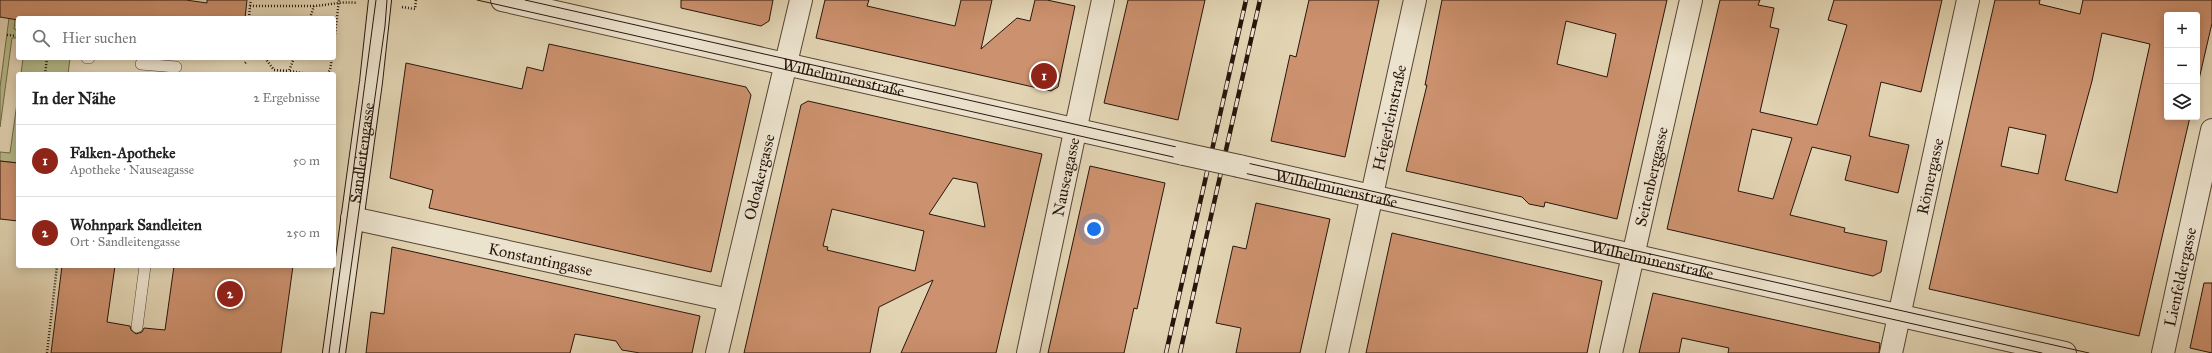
<!DOCTYPE html>
<html lang="de">
<head>
<meta charset="utf-8">
<style>
	:root { --surface:#fff; --page:#f6f6f6; --text:#222; --muted:#767676; --line:#e0e0e0; --accent:#8f2418 }
	body { margin:0; font-family:"IM FELL Great Primer",serif; background:var(--page); color:var(--text) }
	.controls { position:absolute; right:12px; top:12px; display:grid; overflow:hidden; border-radius:4px; box-shadow:0 2px 10px #0003 }
	.controls button { width:36px; height:36px; display:grid; place-items:center; padding:0; border:0; border-bottom:1px solid var(--line); background:var(--surface); color:var(--text); font:20px sans-serif }
	.you { position:absolute; left:1094px; top:229px; width:14px; height:14px; margin:-10px; border:3px solid #fff; border-radius:50%; background:#1a73e8; box-shadow:0 0 0 6px #1a73e833 }
	.badge { display:grid; place-items:center; width:26px; height:26px; border-radius:50%; background:var(--accent); color:#fff; font-size:13px; font-weight:700 }
	.pin { position:absolute; translate:-50% -50%; border:2px solid #fff; box-shadow:0 1px 4px #0006 }
	.list { margin:0; padding:0; list-style:none }
	h2 { display:flex; justify-content:space-between; align-items:center; height:52px; margin:0; padding:0 16px; font-size:17px }
	h2 small { font-size:13px; font-weight:400; color:var(--muted) }
	.list li { display:grid; grid-template-columns:26px 1fr auto; gap:12px; align-items:center; box-sizing:border-box; height:72px; padding:0 16px; border-top:1px solid var(--line) }
	.list b { display:block; font-size:15px; white-space:nowrap }
	.list p { margin:0; font-size:13px; white-space:nowrap; color:var(--muted) }
	.list em { font-size:13px; font-style:normal; color:var(--muted) }
	.icon { flex:none; width:22px; height:22px; fill:none; stroke:currentColor; stroke-width:2; stroke-linecap:round; stroke-linejoin:round }
	.map { position:relative; flex:none; width:2212px; height:353px; overflow:hidden }
	.search { position:absolute; background:var(--surface); box-shadow:0 2px 10px #0003; left:16px; top:16px; width:320px; height:44px; display:flex; align-items:center; gap:10px; box-sizing:border-box; padding:0 14px; border-radius:4px; color:var(--muted); font-size:15px }
	.panel { position:absolute; background:var(--surface); box-shadow:0 2px 10px #0003; left:16px; top:72px; width:320px; height:196px; border-radius:4px }
	.map>svg:first-child { display:block }
</style>
</head>
<body>
<div class="map">
<svg width="2212" height="353" viewBox="0 0 2212 353">
	<rect width="100%" height="100%" fill="#e2d4b3"/>
	<filter id="stains"><feTurbulence type="fractalNoise" baseFrequency=".005" numOctaves="4"/><feColorMatrix values="0 0 0 0 .2 0 0 0 0 .09 0 0 0 0 .02 0 0 0 .5 -.17"/></filter>
	<radialGradient id="worn" r=".72"><stop offset=".6" stop-color="#630" stop-opacity="0"/><stop offset="1" stop-color="#630" stop-opacity=".3"/></radialGradient>
	<path fill="#b7bc8a" stroke="#70684b" d="M9 18 15 19 14 29 18 30V38H12L0 127V87Z
		M23 58H70L68 74H21Z
		M18 96V163L0 161V152L10 153Z"/>
	<path fill="#cc916e" stroke="#28150c" fill-rule="evenodd" d="M0 0H186L207 3V0H247L245 18H18V20L0 17Z
		M681 0H773L769 21 761 26 681 8Z
		M825 0H869L867 6 955 26 961 0H992L981 49 1017 18 1030 21 1035 0H1047L1075 6 1058 87 1051 91 816 38Z
		M1128 0H1205L1178 120 1104 103Z
		M1309 0H1379L1345 157 1271 141 1290 55 1296 57Z
		M1442 0H1667L1617 219 1545 202 1544 207 1529 204 1522 197 1406 171 1427 85H1425ZM1566 21 1616 34 1607 77 1557 64Z
		M1720 0H1760L1758 5 1774 8 1770 27 1779 29 1760 112 1817 125 1847 25 1828 20 1834 0H1942L1921 92 1881 82 1869 136 1909 145 1898 193 1845 180 1851 156 1812 147 1790 215 1845 228 1844 232 1887 241 1881 272 1873 276 1667 229ZM1752 129 1792 138 1773 199 1738 191Z
		M1995 0H2040L2039 4 2080 14 2083 0H2212V23L2197 88V15H2167V117H2190L2139 336 1929 289ZM2102 33 2150 44 2117 193 2065 180 2092 81ZM2009 127 2046 135 2038 174 2001 166Z
		M549 44 746 87 751 95 711 272 429 208 433 190 390 178 406 63 522 89 527 67 543 71Z
		M808 101 1042 154 996 353H901L933 280 879 307 870 353H744L801 105ZM953 178 977 183 985 227 929 214ZM832 209 924 231 915 271 827 250 828 247 823 246Z
		M0 161 18 163V221L0 219Z
		M1090 166 1165 183 1137 309 1134 308 1124 353H1048Z
		M1256 203 1330 219 1300 353H1236L1241 328 1216 323 1233 246 1246 249Z
		M1392 233 1602 281 1587 353H1366Z
		M392 247 700 316 692 353H640L622 350 616 341 575 334 570 353H366L371 312 384 314Z
		M62 266H115L107 322 130 326 131 330 136 334 142 332 144 328 165 330 174 266H293L281 353H51Z
		M2204 283H2212V353L2190 348Z
		M1653 293 1880 343 1879 353H1728L1729 348 1682 338 1679 353H1639Z"/>
	<g fill="none" stroke-linecap="round" stroke-linejoin="round">
		<g stroke="#564536" stroke-width="12">
			<path id="service" d="M87 58H89
				M141 64 176 67
				M137 327 145 266"/>
		</g>
		<g stroke="#564536" stroke-width="24">
			<g id="minor">
				<path id="s1" d="M352 218 729 300"/>
				<path id="s2" d="M717 353 801 0"/>
				<path id="s3" d="M1028 353 1103 0"/>
				<path id="s4" d="M1337 353 1415 0"/>
				<path id="s5" d="M1611 353 1691 0"/>
				<path id="s6" d="M1891 353 1968 0"/>
				<path id="s7" d="M2163 353 2212 130"/>
			</g>
		</g>
		<g stroke="#564536" stroke-width="24">
			<g id="tertiary">
				<path id="s8" d="M502 0 1184 154"/>
				<path id="s9" d="M1239 166 2065 353"/>
			</g>
		</g>
		<g stroke="#28150c" stroke-width="24">
			<g id="secondary">
				<path id="s10" d="M334 353 371 82 380 0"/>
			</g>
		</g>
		<path stroke="#28150c" stroke-width="2.5" stroke-dasharray="1 2" stroke-linecap="butt" d="M250 6 251 0
			M402 7 415 9 416 0
			M249 18 250 6C271 6 292 6 313 6 330 5 340 1 357 3
			M310 18 314 6
			M7 35 18 36
			M334 43 339 0
			M265 58 274 70 289 71
			M294 58 289 71 309 74
			M245 63 247 61
			M45 74 47 58
			M327 74 330 70 332 58
			M47 353 57 266"/>
		<use href="#service" stroke="#ece3ce" stroke-width="11"/>
		<use href="#minor" stroke="#ece3ce" stroke-width="22"/>
		<use href="#tertiary" stroke="#ece3ce" stroke-width="22"/>
		<use href="#secondary" stroke="#ece3ce" stroke-width="22"/>
		<path stroke="#28150c" stroke-width="1" d="M477 0 2042 353
			M525 0 2089 353
			M329 353 376 0
			M339 353 385 26 387 0"/>
		<g stroke="#28150c" stroke-width="4.5">
			<path id="rail" d="M1166 353 1246 0
				M1180 353 1260 0"/>
		</g>
		<use href="#rail" stroke="#ece3ce" stroke-width="3" stroke-dasharray="9" stroke-linecap="butt"/>
		<g stroke="#564536" stroke-width="24" stroke-linecap="butt">
			<path id="tertiary-bridge" d="M1184 154 1239 166"/>
		</g>
		<use href="#tertiary-bridge" stroke="#ece3ce" stroke-width="22"/>
	</g>
	<g text-anchor="middle" stroke-width="3" stroke-linejoin="round" paint-order="stroke">
		<g font-size="16" fill="#28150c" stroke="#ece3ce">
			<text dy="6" stroke="none"><textPath href="#s8" startOffset="350">Wilhelminenstraße</textPath></text>
			<text dy="6" stroke="none"><textPath href="#s4" startOffset="241">Heigerleinstraße</textPath></text>
			<text dy="6" stroke="none"><textPath href="#s10" startOffset="202">Sandleitengasse</textPath></text>
			<text dy="6" stroke="none"><textPath href="#s2" startOffset="181">Odoakergasse</textPath></text>
			<text dy="6" stroke="none"><textPath href="#s5" startOffset="181">Seitenberggasse</textPath></text>
			<text dy="6" stroke="none"><textPath href="#s3" startOffset="180">Nauseagasse</textPath></text>
			<text dy="6" stroke="none"><textPath href="#s6" startOffset="181">Römergasse</textPath></text>
			<text dy="6" stroke="none"><textPath href="#s9" startOffset="100">Wilhelminenstraße</textPath></text>
			<text dy="6" stroke="none"><textPath href="#s1" startOffset="193">Konstantingasse</textPath></text>
			<text dy="6" stroke="none"><textPath href="#s9" startOffset="424">Wilhelminenstraße</textPath></text>
			<text dy="6" stroke="none"><textPath href="#s7" startOffset="78">Lienfeldergasse</textPath></text>
		</g>
	</g>
	<rect width="100%" height="100%" filter="url(#stains)"/>
	<rect width="100%" height="100%" fill="url(#worn)"/>
</svg>
<div class="controls">
<button>+</button>
<button>−</button>
<button><svg class="icon" aria-label="layers" viewBox="0 0 24 24"><path d="M12 4l9 5-9 5-9-5zM3 14l9 5 9-5"/></svg></button>
</div>
<div class="you"></div>
<div class="pin badge" style="left:1044px;top:76px">1</div>
<div class="pin badge" style="left:230px;top:294px">2</div>
<div class="search"><svg class="icon" aria-label="search" viewBox="0 0 24 24"><circle cx="10" cy="10" r="6"/><path d="M15 15l6 6"/></svg>Hier suchen</div>
<section class="panel">
<h2>In der Nähe<small>2 Ergebnisse</small></h2>
<ul class="list">
<li><span class="badge">1</span><div><b>Falken-Apotheke</b><p>Apotheke · Nauseagasse</p></div><em>50 m</em></li>
<li><span class="badge">2</span><div><b>Wohnpark Sandleiten</b><p>Ort · Sandleitengasse</p></div><em>250 m</em></li>
</ul>
</section>
</div>
</body>
</html>
